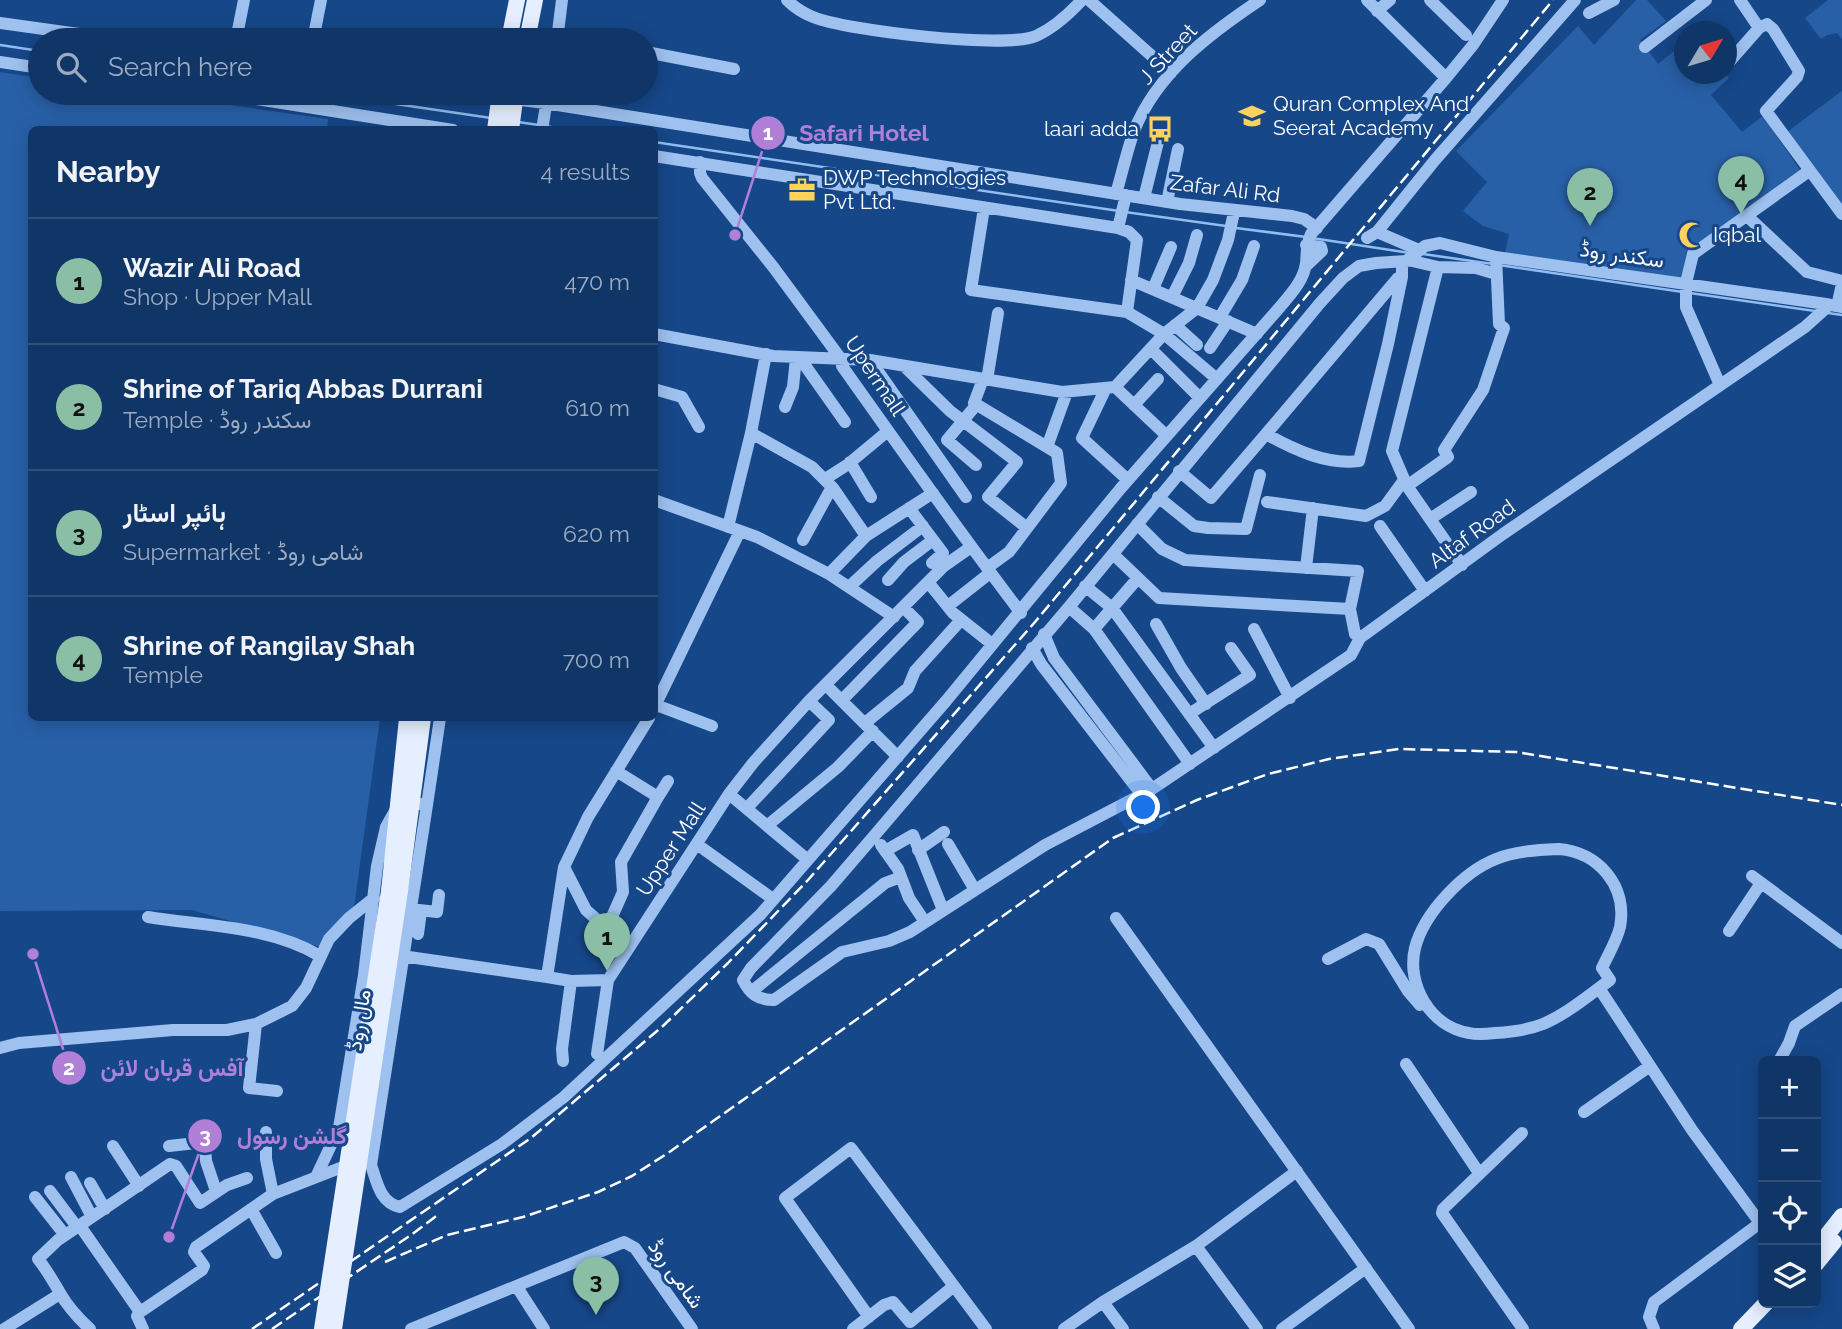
<!DOCTYPE html>
<html lang="en">
<head>
<meta charset="utf-8">
<style>
	:root { --surface:#103567; --page:#193d6d; --text:#f1f3f6; --muted:#9cabc0; --line:#30507b; --accent:#8abfa5 }
	body { margin:0; font-family:Raleway,Vazirmatn,sans-serif; background:var(--page); color:var(--text) }
	.controls { position:absolute; right:21px; bottom:21px; display:grid; overflow:hidden; border-radius:10px; box-shadow:0 4px 18px #0003 }
	.controls button { width:63px; height:63px; display:grid; place-items:center; padding:0; border:0; border-bottom:2px solid var(--line); background:var(--surface); color:var(--text); font:35px sans-serif }
	.compass { position:absolute; left:1674px; top:21px; width:63px; height:63px; border-radius:50%; background:var(--surface); box-shadow:0 4px 18px #0003; rotate:52deg }
	.you { position:absolute; left:1144px; top:808px; width:24px; height:24px; margin:-18px; border:5px solid #fff; border-radius:50%; background:#1a73e8; box-shadow:0 0 0 10px #1a73e833 }
	.badge { display:grid; place-items:center; width:46px; height:46px; border-radius:50%; background:var(--accent); color:#111; font-size:23px; font-weight:700 }
	.pin { position:absolute; translate:-50% -58px; filter:drop-shadow(0 2px 4px #0008) }
	.pin::after { content:''; position:absolute; top:37px; width:24px; height:21px; background:inherit; clip-path:polygon(0 0,100% 0,50% 100%) }
	.list { margin:0; padding:0; list-style:none }
	h2 { display:flex; justify-content:space-between; align-items:center; height:91px; margin:0; padding:0 28px; font-size:30px }
	h2 small { font-size:23px; font-weight:400; color:var(--muted) }
	.list li { display:grid; grid-template-columns:46px 1fr auto; gap:21px; align-items:center; box-sizing:border-box; height:126px; padding:0 28px; border-top:2px solid var(--line) }
	.list b { display:block; font-size:26px; white-space:nowrap }
	.list p { margin:0; font-size:23px; white-space:nowrap; color:var(--muted) }
	.list em { font-size:23px; font-style:normal; color:var(--muted) }
	.icon { flex:none; width:38px; height:38px; fill:none; stroke:currentColor; stroke-width:2; stroke-linecap:round; stroke-linejoin:round }
	.map { position:relative; flex:none; width:1842px; height:1329px; overflow:hidden }
	.search { position:absolute; background:var(--surface); box-shadow:0 4px 18px #0003; left:28px; top:28px; width:630px; height:77px; display:flex; align-items:center; gap:18px; box-sizing:border-box; padding:0 24px; border-radius:38px; color:var(--muted); font-size:26px }
	.panel { position:absolute; background:var(--surface); box-shadow:0 4px 18px #0003; left:28px; top:126px; width:630px; height:595px; border-radius:10px }
	.map>svg:first-child { display:block }
</style>
</head>
<body>
<div class="map">
<svg width="1842" height="1329" viewBox="0 0 1842 1329">
	<rect width="100%" height="100%" fill="#164789"/>
	<path fill="#2860a8" d="M1636 0H1647L1666 21 1640 40 1658 64 1684 43 1685 74H1724L1729 78 1711 95 1742 132 1763 116 1802 173 1692 252 1683 285 1504 257 1509 234 1483 226 1463 211 1487 182 1456 151 1578 26 1594 45Z
		M1828 0H1842V39L1837 33 1827 35 1821 39 1805 18Z
		M0 72 40 78V93H146L328 119 327 130H32V718H380L352 922 320 947 192 910 0 911Z
		M1842 91V208L1787 132Z"/>
	<g fill="none" stroke-linecap="round" stroke-linejoin="round">
		<path stroke="#90bcf1" stroke-width="2.5" d="M0 45 40 51
			M321 93 491 118
			M518 122 539 125
			M546 126 567 130
			M654 142 1119 211
			M1125 212 1226 226
			M1236 228 1306 237
			M1312 238 1410 253
			M1423 254 1493 264
			M1499 265 1683 292
			M1690 293 1815 311
			M1828 313 1842 315"/>
		<path stroke="#9ec1ef" stroke-width="12" d="M787 0C795 8 803 13 813 17 847 31 1005 49 1036 36 1054 28 1069 14 1082 0
			M1089 0 1171 73
			M1367 0 1446 78
			M1430 0 1466 35
			M1377 11 1390 0
			M1589 13 1614 0
			M0 23 122 40
			M1759 28 1767 24 1773 29 1799 71 1797 77 1766 111 1842 214
			M558 34 589 40
			M236 40 244 0
			M313 40 321 0
			M557 40 562 0
			M1645 47 1706 0
			M646 52 734 69
			M1730 61 1759 28 1740 0
			M0 62 40 68
			M218 93 453 130
			M463 93 545 103 1180 204 1292 216 1304 219 1317 228
			M542 130 548 93
			M654 156 1118 228 1126 195
			M700 162V173L702 178 774 268 841 359 842 366C901 449 959 532 1021 613
			M1116 194C1122 173 1127 151 1134 131 1157 73 1209 34 1260 0
			M1144 198 1159 138
			M1167 202 1178 149
			M984 208 971 290 1127 312
			M1747 216 1807 272 1842 281
			M1118 228 1129 232 1137 240 1127 312 1164 334 1217 379
			M1377 232 1419 250
			M1367 238 1377 232 1435 160 1575 0
			M1408 260 1438 267 1476 268 1496 274
			M1305 267 1322 251 1321 247 1306 245
			M1402 277 1398 278 1266 434C1294 450 1327 465 1359 461L1388 344 1402 277V262
			M1131 280 1257 334
			M1153 289 1171 247
			M1172 297 1189 263 1197 235
			M1826 304 1825 309 1805 327 1503 534 1360 638 1351 655 1152 789 1045 845 910 932 889 941 842 952 774 1000C758 1000 750 994 743 980L751 968 831 886 874 836 1069 607 1320 303 1343 278 1359 266 1376 263 1406 261 1425 246 1440 243 1496 257 1826 304 1842 307
			M1837 306 1842 284
			M1220 317 1242 280 1254 246
			M1175 325 1197 345
			M654 334 773 356 870 360 1062 392 1115 387 1164 334 1197 308 1213 280 1228 240 1234 212
			M1210 348 1228 321
			M1151 349 1200 398
			M803 358 804 364 845 422
			M870 360 966 497
			M904 366 950 411 1017 462 988 497 1027 528
			M983 379 974 403 1057 453 1061 483 1009 552 987 568
			M987 380 998 313
			M1720 385 1686 307V283L1693 254 1809 171
			M1115 387 1167 436
			M1106 388 1082 438 1128 480
			M654 389 682 397 699 427
			M1134 405 1158 379
			M785 407 793 387 796 358
			M751 433 812 467 833 488 866 536
			M1047 447 1067 392
			M850 462 871 497
			M976 465 947 440 977 404
			M1179 471 1211 498 1266 434
			M825 479 847 465 888 431
			M1407 486 1392 451 1438 267
			M1158 497 1194 526 1208 528 1246 529 1260 475
			M654 500 757 537 829 574 894 617
			M1267 502 1366 516 1385 506 1404 480
			M909 508 943 553 932 563
			M1430 519 1471 492
			M1137 524 1162 549 1185 560 1358 571 1350 609
			M1380 526 1425 591
			M728 527 751 433 766 354
			M803 540 832 487
			M1113 554 1159 598 1350 609 1355 634 1360 638
			M1462 565 1407 486 1448 457 1444 450 1483 390 1504 328 1499 324 1496 257
			M1306 568 1313 508
			M829 574 866 536 933 493
			M888 580 904 562 933 540
			M928 582 953 613 992 644
			M1085 586 1112 608 1214 748
			M849 587 877 561 923 526
			M948 606 990 573
			M1069 607 1094 629 1190 764
			M1156 624 1181 668 1206 704
			M1094 629 1138 578
			M1254 629 1290 698
			M1044 634 1054 658 1152 789
			M1032 648 1041 664 1142 795
			M826 685 898 757
			M842 700 918 622 904 608
			M656 705 712 726
			M654 708 740 531
			M1189 714 1250 675 1231 648
			M649 718 588 817 564 867 547 977 571 981 608 980 729 794 753 763 809 701 944 566 971 547
			M865 723 908 688 915 671 961 620
			M729 794 808 860
			M658 797 668 781
			M411 803 427 805 371 1165C377 1182 380 1203 400 1207L502 1144 564 1097 760 915 946 701 1121 488 1280 307C1291 294 1304 280 1306 263 1307 252 1306 245 1311 234L1446 78 1473 45 1503 0
			M427 805 440 718
			M747 808 829 720 809 701
			M768 825 838 767 873 731
			M948 844 975 890
			M698 845 773 899
			M881 845 898 869 909 898 925 922
			M1559 849C1598 852 1628 886 1620 927 1617 940 1608 955 1602 968L1610 980C1589 995 1567 1014 1543 1024 1528 1030 1511 1032 1495 1033 1487 1034 1478 1035 1469 1033 1431 1027 1406 985 1415 948 1424 913 1463 872 1496 859 1516 851 1538 850 1559 849Z
			M918 850 944 832
			M885 851 913 835 943 910
			M564 867 586 910 604 926 611 919 623 892 621 862 658 797 616 771
			M1752 876 1842 943
			M410 909 437 912 439 895
			M148 917C204 926 270 926 320 956
			M1116 918 1409 1329
			M1729 931 1761 883
			M418 934 421 911
			M402 956 547 977
			M1328 959 1366 939 1379 944 1408 991 1420 1005
			M1599 988 1692 1130 1763 1227
			M751 992 885 883 901 877
			M256 1024 249 1088 277 1091
			M0 1048 19 1043 173 1030H227L256 1024 292 1006 306 988 329 939 349 918 374 898
			M597 1054 608 980
			M563 1061 562 1049 571 981
			M1779 1061 1789 1043 1795 1026 1842 994
			M1406 1064 1479 1173
			M1584 1112 1650 1066
			M204 1127 206 1161 216 1191
			M266 1132V1159L273 1194
			M1522 1133 1443 1209 1442 1213 1523 1329
			M113 1146 139 1186
			M169 1146 205 1142
			M71 1177 92 1217 58 1240 38 1259C47 1270 53 1281 60 1293 68 1307 78 1318 90 1329
			M316 1177 339 1128 364 975 377 866 386 827 395 811
			M90 1183 105 1209
			M50 1191 77 1227
			M35 1197 65 1235
			M251 1209 276 1253
			M92 1217 170 1164 176 1166 200 1203 227 1185 247 1178
			M80 1226 140 1312 137 1316 143 1329
			M1196 1246 1257 1329
			M517 1287 544 1329
			M1103 1302 1123 1329
			M140 1312 202 1270 204 1266 194 1252 196 1247 273 1194 340 1168 353 1167
			M869 1317 785 1198 851 1148 986 1329
			M4 1329 60 1294
			M411 1329 624 1242 635 1248 692 1329
			M853 1329 884 1305 893 1302 910 1322 954 1286
			M1064 1329 1103 1302 1196 1246 1297 1171
			M1282 1329 1366 1268
			M1654 1329 1649 1317 1654 1302 1760 1223"/>
		<path stroke="#e5efff" stroke-width="16" d="M509 40 517 0
			M527 40 535 0
			M478 95 483 93
			M495 130 500 93
			M511 130 516 93
			M389 891 407 718
			M400 891 423 718
			M1816 1249 1842 1216
			M1816 1264 1834 1242
			M1741 1329 1766 1303"/>
		<path stroke="#fff" stroke-width="2.5" stroke-dasharray="12 5" stroke-linecap="butt" d="M385 1262 447 1235 523 1217 598 1192 632 1176 668 1153 1113 838 1197 800 1268 774 1329 759 1399 749 1516 752 1842 805
			M252 1329 531 1138 664 1025 728 963 808 880 1035 622 1553 0
			M272 1329 411 1235 439 1214"/>
		<path stroke="#e5efff" stroke-width="16" d="M322 1329 389 891
			M334 1329 400 891"/>
	</g>
	<defs>
		<g id="school-bare" transform="scale(2.1)"><path d="M0-5L7-2L0 1L-7-2ZM-4 1L0 2.5L4 1V4Q0 6-4 4Z" fill="#ffd25b" stroke="#164789" stroke-width="2.5" paint-order="stroke"/></g>
		<g id="bus-bare" transform="scale(2.1)"><path d="M-5-6H5V4H4V6H2V4H-2V6H-4V4H-5ZM-3.5-4V0h7V-4ZM-3.5 1.2v1.5H-2V1.2ZM2 1.2v1.5H3.5V1.2Z" fill="#ffd25b" stroke="#164789" stroke-width="2.5" paint-order="stroke"/></g>
		<g id="office-bare" transform="scale(2.1)"><path d="M-6-3h4V-5.5h4V-3h4V5H-6ZM-1-4.5V-3h2v-1.5ZM-6 0V1H6V0Z" fill="#ffd25b" stroke="#164789" stroke-width="2.5" paint-order="stroke"/></g>
		<g id="mosque-bare" transform="scale(2.1)"><path d="M3.5-4.9A6 6 0 1 0 3.5 4.9A5 5 0 1 1 3.5-4.9Z" fill="#ffd25b" stroke="#164789" stroke-width="2.5" paint-order="stroke"/></g>
	</defs>
	<g fill-rule="evenodd">
		<use href="#school-bare" x="1252" y="116"/>
		<use href="#bus-bare" x="1160" y="129"/>
		<use href="#office-bare" x="802" y="190"/>
		<use href="#mosque-bare" x="1692" y="235"/>
	</g>
	<g text-anchor="middle" stroke-width="6" stroke-linejoin="round" paint-order="stroke">
		<g font-size="21" fill="#fff" stroke="#164789">
			<text transform="translate(1168 54) rotate(-47)" y="7">J Street</text>
			<text transform="translate(1225 189) rotate(7)" y="7">Zafar Ali Rd</text>
			<text transform="translate(1622 255) rotate(8)" y="7">سکندر روڈ</text>
			<text transform="translate(875 376) rotate(56)" y="7">Upermall</text>
			<text transform="translate(1472 534) rotate(-36)" y="7">Altaf Road</text>
			<text transform="translate(671 849) rotate(-57)" y="7">Upper Mall</text>
			<text transform="translate(359 1020) rotate(-81)" y="7">مال روڈ</text>
			<text transform="translate(676 1274) rotate(54)" y="7">شامی روڈ</text>
		</g>
		<g font-size="21" fill="#fff" stroke="#164789" text-anchor="start">
			<text x="1273" y="111">Quran Complex And<tspan x="1273" dy="24">Seerat Academy</tspan></text>
			<text x="1139" y="136" text-anchor="end">laari adda</text>
			<text x="823" y="185">DWP Technologies<tspan x="823" dy="24">Pvt Ltd.</tspan></text>
			<text x="1713" y="242">Iqbal</text>
		</g>
	</g>
	<path fill="none" stroke="#b080d9" stroke-width="2.5" d="M735 235L768 133M33 954L69 1068M169 1237L205 1136"/>
	<g fill="#b080d9" stroke="#164789" stroke-width="2.5">
		<circle cx="735" cy="235" r="7"/>
		<circle cx="33" cy="954" r="7"/>
		<circle cx="169" cy="1237" r="7"/>
		<circle cx="768" cy="133" r="18"/>
		<circle cx="69" cy="1068" r="18"/>
		<circle cx="205" cy="1136" r="18"/>
	</g>
	<g font-size="21" text-anchor="middle" font-weight="bold" fill="#fff">
		<text x="768" y="140">1</text>
		<text x="69" y="1075">2</text>
		<text x="205" y="1143">3</text>
	</g>
	<g font-size="23" text-anchor="middle" font-weight="bold" fill="#b080d9" stroke="#164789" stroke-width="6" stroke-linejoin="round" paint-order="stroke">
		<text x="864" y="141">Safari Hotel</text>
		<text x="172" y="1076">آفس قربان لائن</text>
		<text x="292" y="1144">گلشن رسول</text>
	</g>
</svg>
<div class="controls">
<button>+</button>
<button>−</button>
<button><svg class="icon" aria-label="locate" viewBox="0 0 24 24"><circle cx="12" cy="12" r="6"/><path d="M12 2v4M12 18v4M2 12h4M18 12h4"/></svg></button>
<button><svg class="icon" aria-label="layers" viewBox="0 0 24 24"><path d="M12 4l9 5-9 5-9-5zM3 14l9 5 9-5"/></svg></button>
</div>
<svg class="compass" viewBox="-18 -18 36 36"><path d="M0-13l5 13h-10z" fill="#e53935"/><path d="M0 13l5-13h-10z" fill="#9cabc0"/></svg>
<div class="you"></div>
<div class="pin badge" style="left:607px;top:971px">1</div>
<div class="pin badge" style="left:1590px;top:226px">2</div>
<div class="pin badge" style="left:596px;top:1315px">3</div>
<div class="pin badge" style="left:1741px;top:214px">4</div>
<div class="search"><svg class="icon" aria-label="search" viewBox="0 0 24 24"><circle cx="10" cy="10" r="6"/><path d="M15 15l6 6"/></svg>Search here</div>
<section class="panel">
<h2>Nearby<small>4 results</small></h2>
<ul class="list">
<li><span class="badge">1</span><div><b>Wazir Ali Road</b><p>Shop · Upper Mall</p></div><em>470 m</em></li>
<li><span class="badge">2</span><div><b>Shrine of Tariq Abbas Durrani</b><p>Temple · سکندر روڈ</p></div><em>610 m</em></li>
<li><span class="badge">3</span><div><b>ہائپر اسٹار</b><p>Supermarket · شامی روڈ</p></div><em>620 m</em></li>
<li><span class="badge">4</span><div><b>Shrine of Rangilay Shah</b><p>Temple</p></div><em>700 m</em></li>
</ul>
</section>
</div>
</body>
</html>
